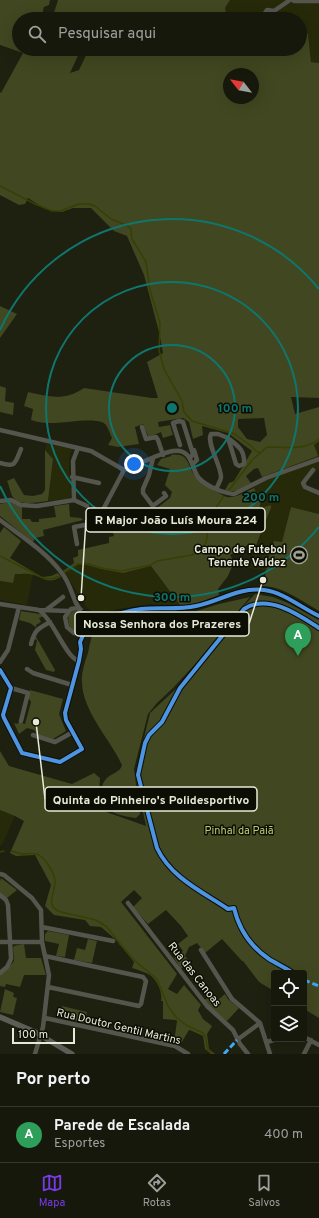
<!DOCTYPE html>
<html lang="pt">
<head>
<meta charset="utf-8">
<style>
	:root { --surface:#16180c; --page:#1f2115; --text:#f1f3f6; --muted:#9ea09d; --line:#35372d; --accent:#7c3aed }
	body { margin:0; font-family:Overpass,sans-serif; background:var(--page); color:var(--text) }
	.controls { position:absolute; right:12px; bottom:12px; display:grid; overflow:hidden; border-radius:4px; box-shadow:0 4px 16px #0002 }
	.controls button { width:36px; height:36px; display:grid; place-items:center; padding:0; border:0; border-bottom:1px solid var(--line); background:var(--surface); color:var(--text); font:20px sans-serif }
	.compass { position:absolute; left:223px; top:68px; width:36px; height:36px; border-radius:50%; background:var(--surface); box-shadow:0 4px 16px #0002; rotate:301deg }
	.scale { position:absolute; left:12px; bottom:10px; width:63px; box-sizing:border-box; padding-left:4px; border:2px solid #e7ead9; border-top:0; font-size:11px; line-height:14px; white-space:nowrap; color:#e7ead9; -webkit-text-stroke:3px #0c0e04; paint-order:stroke }
	.you { position:absolute; left:134px; top:464px; width:14px; height:14px; margin:-10px; border:3px solid #fff; border-radius:50%; background:#1a73e8; box-shadow:0 0 0 6px #1a73e833 }
	.badge { display:grid; place-items:center; width:26px; height:26px; border-radius:50%; background:var(--accent); color:#fff; font-size:13px; font-weight:700 }
	.pin { position:absolute; translate:-50% -33px; filter:drop-shadow(0 1px 2px #0008) }
	.pin::after { content:''; position:absolute; top:21px; width:14px; height:12px; background:inherit; clip-path:polygon(0 0,100% 0,50% 100%) }
	.list { margin:0; padding:0; list-style:none }
	h2 { display:flex; justify-content:space-between; align-items:center; height:52px; margin:0; padding:0 16px; font-size:17px }
	h2 small { font-size:13px; font-weight:400; color:var(--muted) }
	.list li { display:grid; grid-template-columns:26px 1fr auto; gap:12px; align-items:center; box-sizing:border-box; height:56px; padding:0 16px; border-top:1px solid var(--line) }
	.list b { display:block; font-size:15px; white-space:nowrap }
	.list p { margin:0; font-size:13px; white-space:nowrap; color:var(--muted) }
	.list em { font-size:13px; font-style:normal; color:var(--muted) }
	.icon { flex:none; width:22px; height:22px; fill:none; stroke:currentColor; stroke-width:2; stroke-linecap:round; stroke-linejoin:round }
	.map { position:relative; flex:none; width:319px; height:1054px; overflow:hidden }
	.search { position:absolute; background:var(--surface); box-shadow:0 4px 16px #0002; left:12px; right:12px; top:12px; height:44px; display:flex; align-items:center; gap:10px; box-sizing:border-box; padding:0 14px; border-radius:22px; color:var(--muted); font-size:15px }
	.sheet { height:108px; background:var(--surface) }
	nav { display:flex; justify-content:space-around; align-items:center; box-sizing:border-box; height:56px; border-top:1px solid var(--line); background:var(--surface); font-size:11px; color:var(--muted) }
	nav a { display:grid; justify-items:center; gap:2px }
	nav .on { color:var(--accent) }
	.map>svg:first-child { display:block }
</style>
</head>
<body>
<div class="map">
<svg width="319" height="1054" viewBox="0 0 319 1054">
	<rect width="100%" height="100%" fill="#1e2010"/>
	<path fill="#262a08" d="M230 0H319V63L311 62 308 34H300V19H234L226 13 225 8Z
		M319 441V469L306 483 308 486 319 489V514L291 507 282 543 274 541 267 563 266 571 249 568 271 508 259 509 256 492 251 483 262 477 275 472Z
		M46 444 72 449 69 459V467L71 496 68 499 48 501 53 459 45 450Z
		M79 564 87 565 123 573 151 566 181 606 149 604 100 612 92 611 87 608 65 573Z
		M24 573 33 574 27 605 0 600V581L13 583 15 574Z
		M0 810 15 816 2 845H0Z"/>
	<path fill="#414720" fill-rule="evenodd" d="M0 0H50L49 5 44 7 41 19H19V49H32L31 51 41 54 43 49H81L70 73 79 70 89 49H300V34H308L311 62 319 63V398L291 397 295 414 319 407V441L314 445 318 456 262 477 258 468 254 469 246 476 251 483C242 488 235 494 225 490L229 483 234 481 252 451 228 433 202 426 203 435 193 439 189 422 183 418 158 422 159 427 170 425 173 435 163 438 161 432 149 437 148 436 143 424 135 427 139 444 118 447 108 445 112 438C110 434 108 427 105 424 97 417 66 423 55 423 47 423 39 423 31 420L33 409 24 406 28 392C49 397 65 401 84 388L152 398H158L147 362 163 353 159 332 144 275 127 236 114 231 91 208H73L62 212 45 209 28 198 25 204 19 205 0 195V92L1 93 23 53 0 45ZM229 74H253V98H229ZM264 418 267 435 260 442 247 439 238 427V419Z
		M58 0H230L225 8 226 12 234 19H52Z
		M0 306 17 314 0 338Z
		M0 386 6 388 5 401 14 403 13 415 0 412Z
		M45 450 53 459 48 501C38 502 19 507 12 496 10 491 9 485 7 481L14 478 24 495 33 496 42 494 45 490Z
		M171 455C190 452 187 467 196 477 203 485 210 488 219 493 223 495 226 498 230 497 238 497 247 491 254 488L256 492 263 494 259 509 271 505V508L255 548 248 545 230 555 234 562 228 576 218 589 219 595 192 605 181 606 151 566 123 573 101 569 87 565 79 564 65 573 63 571 74 563 73 558 78 556V550L109 543V537L114 536 113 532 116 527 121 530 126 527 130 531 144 510 154 523 156 522 158 525 162 522 153 511 170 498 172 492 165 485 170 469 157 465 161 459 171 456Z
		M10 502 22 507V519H30L32 522H39V519L56 517 54 506 69 504 70 517 81 518 83 520 43 530 44 536 35 538 33 542 0 516V504Z
		M291 507 319 514V611C302 601 282 586 262 586L265 578 267 563 274 541 282 542Z
		M4 527 21 541 10 558 42 577 51 576 58 573 61 577C48 584 46 579 34 575 28 573 21 574 15 574L13 583 0 581V533Z
		M255 594 273 597 288 603 319 620V1018L304 1009V973H274V991L259 982 243 961H242L222 939 205 953 197 943 189 947 185 956 189 961 181 969 174 958 183 951 178 944 188 936 181 926 166 910 148 924 133 907 142 898 134 890 121 902 177 974 168 989 177 994 184 985 201 1005 198 1010 203 1019 212 1026 207 1034 209 1049 215 1054H211L205 1049 203 1036 190 1030H189L180 1045 174 1042 177 1021 176 1020 163 1019V1001H161C163 993 157 980 150 975 145 972 138 970 132 968L134 962 115 939 101 927 90 926 85 920 54 915 45 906 51 885 35 855 16 856 10 853 24 821 15 816 0 810V751L9 766 72 784 94 773 100 778 98 809 146 826 135 775 150 713 179 686 239 611Z
		M250 597 197 662 173 688 157 703 148 714 134 769 140 814 136 818C126 817 107 813 102 803 100 799 101 794 101 790 102 786 103 782 106 779 111 773 120 773 122 765 110 739 83 712 82 683 81 673 85 662 88 653 90 643 92 632 97 624L107 621 120 619 190 613 219 604Z
		M21 611 40 614 44 616 39 618 41 622 36 625 37 628 30 623 19 620Z
		M73 611H77L83 615C85 624 84 633 72 629L69 625 68 616Z
		M35 635 55 670 54 672 46 670 35 650 37 640 34 639Z
		M30 690 63 699 59 714 66 731 53 739 38 735 34 730 27 728 19 734 14 723 17 724 19 722 25 724 31 702 28 697Z
		M1 878 17 890 7 898 0 894V881Z
		M48 931 69 935 65 957 56 956 59 944 45 941V934Z
		M88 939 97 941 92 963 74 960 77 948 85 950Z
		M24 944 26 958H41L46 975H24L20 987 6 984 5 987 0 986V975L7 969 14 961 13 948 14 946Z
		M5 989 14 993 13 997 17 998 13 1015 0 1012Z
		M225 994 228 999 239 1008 227 1021 217 1014 204 1000 213 995 217 1001Z
		M62 1006 87 1012 84 1023 59 1017Z"/>
	<g fill="none" stroke-linecap="round" stroke-linejoin="round">
		<path stroke="#383f01" stroke-width="1.5" d="M0 186 35 204 52 211H60L79 204H89L95 206 111 219 128 226 131 229 132 239 146 262 150 290 160 323 159 350 164 369 182 401 184 412 192 421 235 434 251 446 256 451 261 453
			M229 490 253 459 267 447C284 447 305 451 319 439
			M0 556 43 578 52 579 60 576
			M65 572 78 564H89L101 568 121 571 151 565 157 561 192 555 197 552 206 543 210 517 223 497
			M12 851C15 852 18 853 21 854 27 854 34 852 39 855 46 860 55 873 55 882 55 893 44 907 61 912L96 920 107 927 121 945 135 961 157 979 168 1006 176 1017 186 1025 203 1033 205 1036 208 1050 212 1054
			M0 852 4 851"/>
		<path stroke="#54554d" stroke-width="4.5" d="M294 0V1H319
			M261 19 267 10 274 11 290 0
			M142 427 146 439 156 437 158 440 163 455
			M0 430 91 451 124 470
			M180 445 173 423 179 421 183 422 193 454 190 458
			M153 458 149 475 143 489V493L152 505H154L166 496 164 493
			M0 463C16 468 15 463 21 449
			M193 464 197 460 194 450
			M124 470C138 465 159 453 173 451 192 448 191 467 198 477 205 486 223 493 234 494L266 478 319 459
			M313 470 303 483 305 487 319 493
			M72 477 99 483
			M216 489C218 485 221 480 221 477 221 465 206 443 211 434H218L228 438 236 464 239 466 244 464C245 450 238 446 228 438
			M74 500 73 461 78 448
			M0 501 11 500 21 505 37 506 74 500 87 506
			M0 520C21 536 45 551 61 572 69 581 71 592 76 603 80 612 89 615 87 627
			M77 544 74 527 96 523 124 470
			M0 604 39 610 69 611
			M46 610 63 597
			M81 610 77 608 71 609 65 617 67 627 74 633 82 632 90 622 99 616
			M40 611C54 621 66 658 79 661
			M84 613C99 621 125 611 141 609 159 607 178 610 196 606 220 601 239 587 264 590 283 592 302 608 319 616
			M31 644C35 629 38 629 50 622
			M0 662 8 650 19 607
			M27 669 33 673 72 685
			M0 670 11 688 3 715 4 718 22 753 60 762 82 749 66 720 65 713 79 661 81 649 80 642 86 629
			M11 688 28 693 21 721
			M33 735 55 742 73 732
			M0 874 4 875 32 898 41 910 42 942 49 975 43 1027 35 1054
			M0 895 6 900 8 905 11 959 7 967 0 973
			M128 903 207 1006 233 1030 240 1044 248 1054
			M42 927 113 941
			M0 942H42
			M201 950 232 999 260 1023 270 1054
			M45 956 143 977 146 981 141 1004 139 1006 48 987
			M45 1018 175 1046 188 1054
			M304 1037 319 1045
			M237 1040 260 1023
			M267 1042 277 1039
			M304 1054 311 1040"/>
		<path stroke="#5c5d56" stroke-width="5.5" d="M0 1017 35 1032 72 1054"/>
		<path stroke="#3fa9f5" stroke-width="3" stroke-dasharray="6 3" stroke-linecap="butt" d="M304 980 319 986
			M224 1054 237 1040"/>
		<g stroke="#0c0e04" stroke-width="6">
			<path id="cycleway" d="M84 613C99 621 125 611 141 609 159 607 178 610 196 606 220 601 239 587 264 590 283 592 302 608 319 616
				M0 670 11 688 3 715 4 718 22 753 60 762 82 749 66 720 65 713 79 661 81 649 80 642 86 629
				M293 973C286 968 277 964 269 959 251 947 239 929 234 908L228 909C203 892 171 878 157 848L138 775 145 743 149 735 162 722 180 688 244 609C268 593 299 615 319 628"/>
		</g>
		<use href="#cycleway" stroke="#4d94e3" stroke-width="4"/>
	</g>
	<g fill="none" stroke="#0f766e" stroke-width="2">
		<circle cx="172" cy="408" r="63"/>
		<circle cx="172" cy="408" r="126"/>
		<path d="M319 527A189 189 0 0 1 0 486M0 330A189 189 0 0 1 319 289"/>
	</g>
	<defs>
		<g id="stadium-ring" transform="scale(0.9)"><circle r="9.5" fill="#0c0e04" stroke="#a1a393" stroke-width="1.5"/><path d="M0-5a6.5 5 0 1 0 0 10a6.5 5 0 1 0 0-10ZM-3.5-1.8h7v3.6h-7Z" fill="#a1a393"/></g>
	</defs>
	<g fill-rule="evenodd">
		<use href="#stadium-ring" x="299" y="555"/>
	</g>
	<g text-anchor="middle" stroke-width="3" stroke-linejoin="round" paint-order="stroke">
		<g font-size="11" font-weight="bold" fill="#e7ead9" stroke="#0c0e04" text-anchor="end">
			<text x="286" y="553">Campo de Futebol<tspan x="286" dy="13">Tenente Valdez</tspan></text>
		</g>
		<g font-size="11" fill="#bcca72" stroke="#0c0e04">
			<text x="239" y="834">Pinhal da Paiã</text>
		</g>
		<g font-size="11" fill="#e7ead9" stroke="#0c0e04">
			<text transform="translate(195 974) rotate(52)" y="4">Rua das Canoas</text>
			<text transform="translate(119 1026) rotate(13)" y="4">Rua Doutor Gentil Martins</text>
		</g>
	</g>
	<circle cx="172" cy="408" r="6" fill="#0f766e" stroke="#0c0e04" stroke-width="2"/>
	<g font-size="12" text-anchor="middle" font-weight="bold" fill="#0f766e" stroke="#0c0e04" stroke-width="3" stroke-linejoin="round" paint-order="stroke">
		<text x="235" y="412">100 m</text>
		<text x="261" y="501">200 m</text>
		<text x="172" y="601">300 m</text>
	</g>
	<path fill="none" stroke="#e7ead9" stroke-width="1.5" d="M81 598L86 520M263 580L249 624M36 722L45 799"/>
	<g fill="#e7ead9" stroke="#0c0e04" stroke-width="1.5">
		<circle cx="81" cy="598" r="4"/>
		<circle cx="263" cy="580" r="4"/>
		<circle cx="36" cy="722" r="4"/>
	</g>
	<g fill="#0c0e04" stroke="#e7ead9" stroke-width="1.5">
		<rect x="86" y="508" width="179" height="24" rx="4"/>
		<rect x="75" y="612" width="174" height="24" rx="4"/>
		<rect x="45" y="787" width="212" height="24" rx="4"/>
	</g>
	<g font-size="12" text-anchor="middle" font-weight="bold" fill="#e7ead9">
		<text x="176" y="524">R Major João Luís Moura 224</text>
		<text x="162" y="628">Nossa Senhora dos Prazeres</text>
		<text x="151" y="804">Quinta do Pinheiro's Polidesportivo</text>
	</g>
</svg>
<div class="controls">
<button><svg class="icon" aria-label="locate" viewBox="0 0 24 24"><circle cx="12" cy="12" r="6"/><path d="M12 2v4M12 18v4M2 12h4M18 12h4"/></svg></button>
<button><svg class="icon" aria-label="layers" viewBox="0 0 24 24"><path d="M12 4l9 5-9 5-9-5zM3 14l9 5 9-5"/></svg></button>
</div>
<svg class="compass" viewBox="-18 -18 36 36"><path d="M0-13l5 13h-10z" fill="#e53935"/><path d="M0 13l5-13h-10z" fill="#9ea09d"/></svg>
<div class="scale">100 m</div>
<div class="you"></div>
<div class="pin badge" style="left:298px;top:656px;background:#2e9e5b">A</div>
<div class="search"><svg class="icon" aria-label="search" viewBox="0 0 24 24"><circle cx="10" cy="10" r="6"/><path d="M15 15l6 6"/></svg>Pesquisar aqui</div>
</div>
<section class="sheet">
<h2>Por perto<small></small></h2>
<ul class="list">
<li><span class="badge" style="background:#2e9e5b">A</span><div><b>Parede de Escalada</b><p>Esportes</p></div><em>400 m</em></li>
</ul>
</section>
<nav>
<a class="on"><svg class="icon" aria-label="map" viewBox="0 0 24 24"><path d="M3 6l6-2 6 2 6-2v14l-6 2-6-2-6 2zM9 4v14M15 6v14"/></svg>Mapa</a>
<a><svg class="icon" aria-label="directions" viewBox="0 0 24 24"><path d="M12 3l9 9-9 9-9-9zM9 14v-3h6M13 9l2 2-2 2"/></svg>Rotas</a>
<a><svg class="icon" aria-label="saved" viewBox="0 0 24 24"><path d="M7 4h10v16l-5-4-5 4z"/></svg>Salvos</a>
</nav>
</body>
</html>
